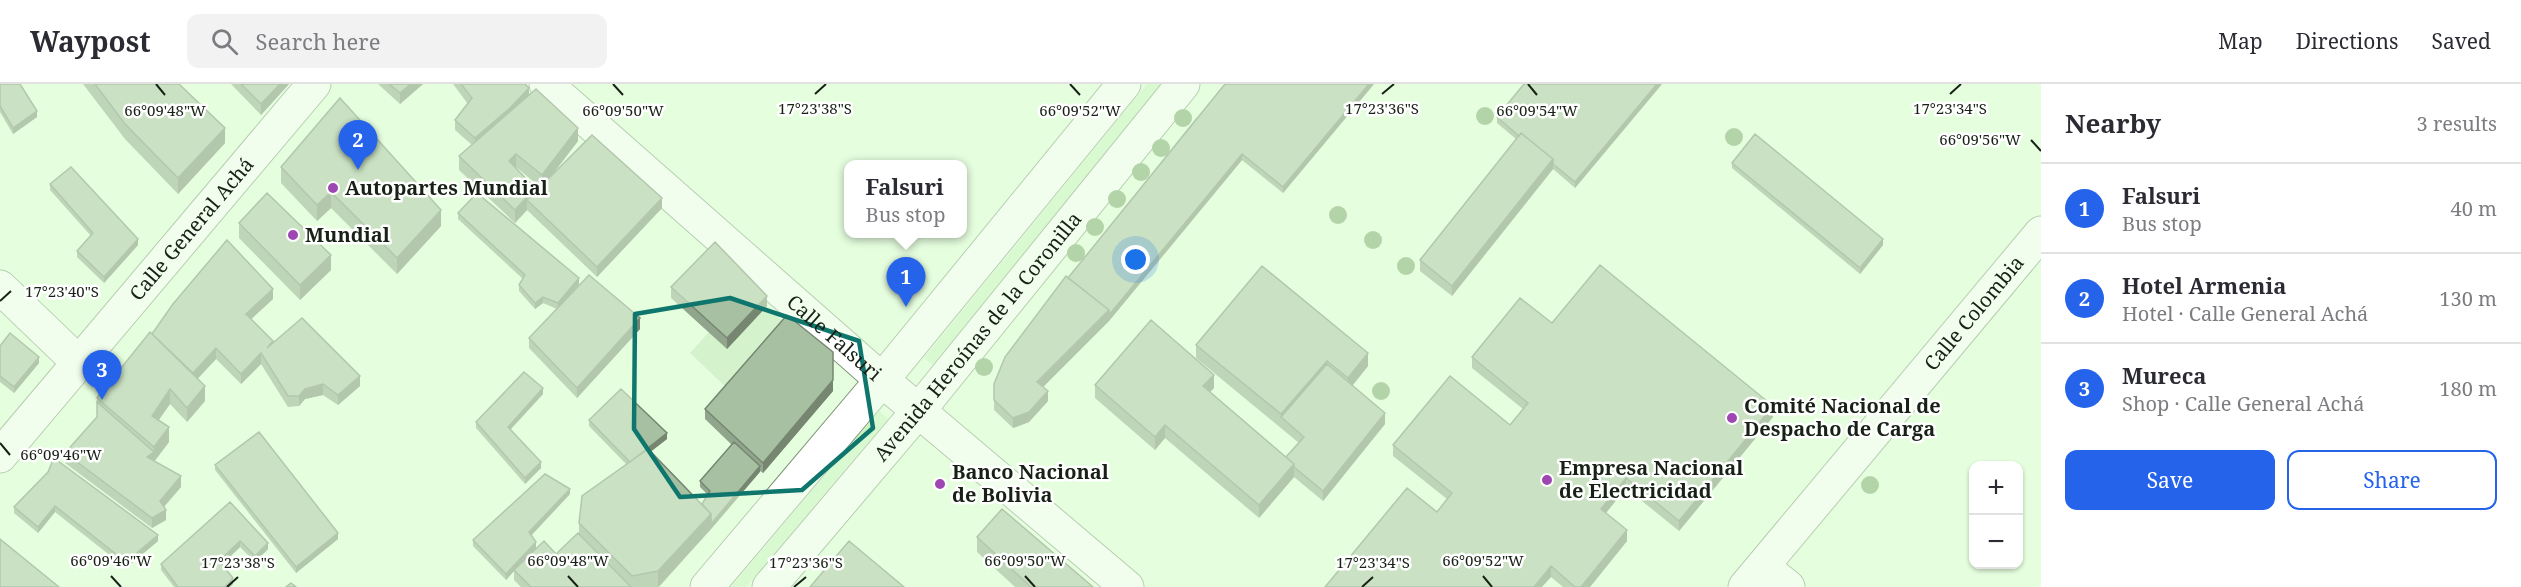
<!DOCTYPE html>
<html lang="en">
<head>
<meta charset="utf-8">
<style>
	:root { --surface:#fff; --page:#f2f2f3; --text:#2b2b33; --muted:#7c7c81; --line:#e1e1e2; --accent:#2563eb }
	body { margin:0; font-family:"Noto Serif",serif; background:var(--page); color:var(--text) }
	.controls { position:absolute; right:18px; bottom:18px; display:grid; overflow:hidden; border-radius:12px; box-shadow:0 2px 4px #0004 }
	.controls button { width:54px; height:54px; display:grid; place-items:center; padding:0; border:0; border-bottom:2px solid var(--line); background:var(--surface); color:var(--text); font:30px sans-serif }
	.you { position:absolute; left:1136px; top:176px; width:21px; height:21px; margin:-15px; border:4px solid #fff; border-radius:50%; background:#1a73e8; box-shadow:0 0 0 9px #1a73e833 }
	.badge { display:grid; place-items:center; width:39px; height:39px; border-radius:50%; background:var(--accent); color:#fff; font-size:20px; font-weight:700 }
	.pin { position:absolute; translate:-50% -50px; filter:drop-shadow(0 2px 3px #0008) }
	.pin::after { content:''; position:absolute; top:32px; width:21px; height:18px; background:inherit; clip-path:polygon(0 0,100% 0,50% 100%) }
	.popup { position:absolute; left:844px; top:76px; width:123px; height:78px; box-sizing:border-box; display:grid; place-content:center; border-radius:12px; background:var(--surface); filter:drop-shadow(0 2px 4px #0005); font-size:20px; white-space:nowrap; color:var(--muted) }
	.popup b { font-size:22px; color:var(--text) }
	.popup::after { content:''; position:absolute; left:50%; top:100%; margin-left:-12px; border:12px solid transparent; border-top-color:var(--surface) }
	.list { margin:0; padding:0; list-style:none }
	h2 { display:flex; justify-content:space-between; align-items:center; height:78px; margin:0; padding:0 24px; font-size:26px }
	h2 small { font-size:20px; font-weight:400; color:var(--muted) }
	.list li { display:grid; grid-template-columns:39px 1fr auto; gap:18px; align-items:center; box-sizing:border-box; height:90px; padding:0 24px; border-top:2px solid var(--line) }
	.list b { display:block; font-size:22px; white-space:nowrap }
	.list p { margin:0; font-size:20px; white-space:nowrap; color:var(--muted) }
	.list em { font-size:20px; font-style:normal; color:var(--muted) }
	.actions { display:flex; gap:12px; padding:18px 24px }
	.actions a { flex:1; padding:14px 0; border:2px solid var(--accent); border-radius:12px; text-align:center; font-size:21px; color:var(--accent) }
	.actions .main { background:var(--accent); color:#fff }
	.icon { flex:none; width:33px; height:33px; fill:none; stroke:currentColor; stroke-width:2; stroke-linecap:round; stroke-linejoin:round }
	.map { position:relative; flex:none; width:2041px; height:503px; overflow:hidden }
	header { display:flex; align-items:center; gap:36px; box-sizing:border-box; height:84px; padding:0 30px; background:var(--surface); border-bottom:2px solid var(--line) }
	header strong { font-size:28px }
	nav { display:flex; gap:33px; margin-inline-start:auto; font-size:21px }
	.search { width:420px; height:54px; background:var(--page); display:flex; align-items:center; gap:15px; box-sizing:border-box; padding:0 21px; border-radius:12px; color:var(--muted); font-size:22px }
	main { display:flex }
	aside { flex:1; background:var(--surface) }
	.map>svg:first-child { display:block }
</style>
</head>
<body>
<header>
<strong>Waypost</strong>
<div class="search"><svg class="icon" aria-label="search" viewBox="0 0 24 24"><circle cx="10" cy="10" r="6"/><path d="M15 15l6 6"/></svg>Search here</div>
<nav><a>Map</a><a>Directions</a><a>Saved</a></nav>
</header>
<main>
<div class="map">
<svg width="2041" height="503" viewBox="0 0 2041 503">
	<rect width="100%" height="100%" fill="#e5fede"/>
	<path fill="#d4f2cc" d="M767 222 787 241 729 306 690 269 709 248 727 264Z"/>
	<path fill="#c9f3be" d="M1147 0H1163L934 282 924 274Z
		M879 327 888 335 746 503H731Z"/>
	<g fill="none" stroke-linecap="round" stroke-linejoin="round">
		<g stroke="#7f9679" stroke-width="35">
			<g id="minor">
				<path id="s1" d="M546 0 882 296 1127 503"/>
				<path d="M0 203 78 278"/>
				<path id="s2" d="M0 372 314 0"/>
				<path d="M1763 483 1788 503"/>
				<path id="s3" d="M1745 503 2041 149"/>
			</g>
		</g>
		<g stroke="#7f9679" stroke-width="35">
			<g id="primary">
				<path d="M707 503 882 296 1124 0"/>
				<path id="s4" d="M769 503 919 326 1183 0"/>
			</g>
		</g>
		<use href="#minor" stroke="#fff" stroke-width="33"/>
		<use href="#primary" stroke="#fff" stroke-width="33"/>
	</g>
	<g fill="#76a266">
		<circle cx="1485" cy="32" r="9"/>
		<circle cx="1183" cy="34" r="9"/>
		<circle cx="1734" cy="53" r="9"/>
		<circle cx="1161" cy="64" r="9"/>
		<circle cx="1141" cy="88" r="9"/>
		<circle cx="1117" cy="115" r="9"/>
		<circle cx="1338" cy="131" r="9"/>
		<circle cx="1095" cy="143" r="9"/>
		<circle cx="1373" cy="156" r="9"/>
		<circle cx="1076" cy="169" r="9"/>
		<circle cx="1406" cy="182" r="9"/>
		<circle cx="984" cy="283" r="9"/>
		<circle cx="1381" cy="307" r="9"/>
		<circle cx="1870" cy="401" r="9"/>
	</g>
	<path fill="#90a58b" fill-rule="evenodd" d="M0 0 37 33 13 50 0 28Z
		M83 0H179L225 59 178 110 125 55Z
		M231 0H289L261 31Z
		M378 0H423L400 20Z
		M453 0H525L529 11 578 57 552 91 662 124 597 193 527 126 515 139 459 86V72L472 61 455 46V36L468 20ZM516 83 540 103 535 107Z
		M1374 0 1283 109 1242 76 1109 237 1043 303 1048 317 1029 338 1013 344 994 326V300L1068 194 1197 33Z
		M1662 0 1575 104 1553 85 1452 212 1420 187V176L1516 55 1497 39V33Z
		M1732 79 1883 161 1860 190 1732 84Z
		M281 83 441 142 397 190 331 124 317 137 281 99Z
		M50 100 138 161 104 199 77 173V167L91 152 50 106Z
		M458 129 579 200 569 213 640 245 577 314 529 264V254L557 225 543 219 535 225 519 207V201L523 195 458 135Z
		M239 139 331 186 300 216 239 154Z
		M671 203 767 222 727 265 671 214Z
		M273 215 251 235 273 259 360 302 338 321 323 311 305 315 299 322 288 323 261 280 241 300 216 275 198 294 205 317 187 338 170 320 158 336 169 358 154 377 181 403 164 423 166 436 152 444 65 379V369L97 333V314L152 250Z
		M1552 239 1773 333 1679 447 1626 404 1606 429 1627 457 1590 503H1563L1551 493 1437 428 1447 415 1393 372V361L1510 341 1523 325 1472 284V273Z
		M1196 261 1368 282 1352 302 1385 340 1323 417 1294 393 1259 434 1165 354 1155 366 1095 314V301L1214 304 1210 308 1286 373 1299 359 1196 274Z
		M0 262 39 279 14 309 0 298Z
		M833 307 763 389 760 387 711 445 659 503H521L514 496V487L506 496 473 462V456L570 410 531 451 536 464 528 472 556 470 579 450V439L626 380 589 342V336L667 355 651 367 702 420 708 411 700 403V397L732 361 705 335V325Z
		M543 310 511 345 541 384 525 400 476 344V338Z
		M215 381 338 455 296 489 215 386Z
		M48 388 158 457 126 484 55 428 38 449 14 429V423Z
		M230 418 268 465 255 478 240 463 222 481 233 500 230 503H174L161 486V480Z
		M977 453 1093 503H1015L977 468Z"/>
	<path fill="#768671" d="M280 0H289L261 31V20Z
		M411 0H423L400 20V9Z
		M1369 0H1374L1283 109V103Z
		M1657 0H1662L1575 104V98Z
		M529 4V14L475 64V54Z
		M37 27V33L13 50V44Z
		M225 44V59L178 110V94Z
		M578 44V57L542 104V91Z
		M516 70V83L509 77Z
		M1242 70V76L1109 237 1037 309V298Z
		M1553 75V85L1452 212V202Z
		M535 104V117L527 116V126L515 139V126Z
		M331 108V124L317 137V121Z
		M662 114V124L597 193V183Z
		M441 126V142L397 190V174Z
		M138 155V161L104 199V193Z
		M1883 155V161L1860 190V184Z
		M331 171V186L300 216V201Z
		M579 194V200L558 225V219Z
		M273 205V215L246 240V230Z
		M767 212V222L727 265V254Z
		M543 213V219L535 225V219Z
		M640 234V245L577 314V304Z
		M216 264V275L191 302V291Z
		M261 269V280L241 300V290Z
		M1368 269V282L1348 307V294Z
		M39 273V279L14 309V303Z
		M1327 277V290L1281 333V344V330Z
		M1214 291V304L1203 315V302Z
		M360 292V302L338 321V311Z
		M833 296V307L763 389V379Z
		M323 300V311L305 315 299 322V312L305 305Z
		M205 302V317L187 338V324Z
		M543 304V310L508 348V343Z
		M170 305V320L152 346V332Z
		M1048 307V317L1029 338 1013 344V334Z
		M1773 322V333L1679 447V437Z
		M1385 329V340L1323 417V407Z
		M1165 341V354L1155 366V353Z
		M169 343V358L154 378 147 373 154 368V363Z
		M667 349V355L630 384V378Z
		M541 378V384L525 400V394Z
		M1294 380V393L1259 434V421Z
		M760 382V388L711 445 658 503V487L711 430Z
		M181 392V403L160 427V417Z
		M1626 394V404L1601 435V425Z
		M570 405V410L529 454V448Z
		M55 422V428L38 449V443Z
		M166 426V436L152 444V434Z
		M1627 446V457L1590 503H1581Z
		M338 449V455L296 489V483Z
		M158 451V457L126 484V478Z
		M240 457V463L219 483V477Z
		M536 458V464L515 486H514V487L506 496V490Z
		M268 459V465L255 478V472Z
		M1551 482V493L1542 503H1534Z
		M233 494V500L230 503H225Z"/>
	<path fill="#a8c0a2" stroke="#768671" stroke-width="1.5" d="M0 0H20L37 27 13 44 0 22Z
		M95 0H179L225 44 178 94 125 40Z
		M241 0H280L261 20Z
		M389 0H411L400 9Z
		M461 0H525L529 4 510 24 475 54 455 36 472 14Z
		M1225 0H1369L1283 103 1242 70 1109 231V226L1068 194Z
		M1524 0H1657L1575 98 1553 80V75L1521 49 1519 52 1497 33Z
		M536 5 578 44 542 91 516 70 509 77 535 104 515 126 459 72Z
		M340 14 441 126 397 174 331 108 317 121 281 83Z
		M1521 49 1553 75 1452 202 1420 176Z
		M1755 50 1883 155 1860 184 1732 79Z
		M592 51 662 114 597 183 527 116Z
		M71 83 138 155 104 193 77 167 93 149 50 100Z
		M267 109 331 171 300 201 239 139Z
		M477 109 579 194 558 219 543 213 535 219 519 201 525 191 458 129Z
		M227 156 273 205 246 230 273 257 267 264 302 234 360 292 338 311 323 300 305 305 299 312H288L261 269 241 290 216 264 193 289 152 250 173 220Z
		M715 158 767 212 727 254 671 203Z
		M1600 181 1773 322 1679 437 1626 394 1601 425 1627 446 1581 503H1575L1551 482 1534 503H1325L1407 404 1437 428 1452 409 1393 361 1450 292 1510 341 1528 319 1472 273 1520 214 1552 239Z
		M1262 182 1368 269 1348 294 1327 277 1281 330 1196 261Z
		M589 191 640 234 577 304 529 254Z
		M1066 192 1109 226 1037 298 1048 307 1029 328 1013 334 994 316V300L1005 273Z
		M787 231 833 268V296L763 379 705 325Z
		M1151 236 1214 291 1203 302 1294 380 1259 421 1165 341 1155 353 1095 301Z
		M150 248 205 302 187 324 170 305 152 332 169 343 154 363 97 314Z
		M10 249 39 273 14 303 0 292V262Z
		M1327 280 1385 329 1323 407 1294 383V380L1286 373 1304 353 1281 333Z
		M524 288 543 304 508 343 541 378 525 394 476 338Z
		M621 305 667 349 630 378 589 336Z
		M97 318 154 368 147 373 181 392 160 417 166 426 152 434 65 369 97 333Z
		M259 348 338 449 296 483 215 381Z
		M734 358 760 382 711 440V430L702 420 710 407 700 397Z
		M648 365 711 430 658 487 632 492 579 439 582 412Z
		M54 374 158 451 126 478 55 422 38 443 14 423 48 388Z
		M545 390 570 405 529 448 536 458 506 490 473 456Z
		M230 418 268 459 255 472 240 457 219 477 233 494 225 503H178L161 480Z
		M1002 425 1093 503H1031L977 453Z
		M578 449 631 503H531L514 486 544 457 556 470Z
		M0 455 59 503H0Z
		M849 457 904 503H810Z
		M291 499 296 503H286Z"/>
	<path d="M0 0H2041V503H0ZM730 214 859 257 873 344 802 406 680 413 634 345 635 230Z" fill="#e5fede" fill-opacity=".55" fill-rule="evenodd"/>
	<path fill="none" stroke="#0f766e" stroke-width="4.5" stroke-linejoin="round" d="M730 214 859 257 873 344 802 406 680 413 634 345 635 230Z"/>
	<path fill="none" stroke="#182116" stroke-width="2" d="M156 0 165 11M613 0 623 11M1070 0 1080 11M1528 0 1537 11M815 10 826 0M1382 10 1394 0M1950 10 1961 0M2031 56 2041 67M0 217 11 207M0 359 10 371M111 492 121 503M568 492 578 503M1025 492 1035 503M1483 492 1492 503M227 503 238 493M794 503 806 493M1362 503 1373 493"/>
	<g fill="#9e47b3" stroke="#fff" stroke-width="2">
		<circle cx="333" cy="104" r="6"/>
		<circle cx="293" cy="151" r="6"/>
		<circle cx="1732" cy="334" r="6"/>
		<circle cx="1547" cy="396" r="6"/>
		<circle cx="940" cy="400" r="6"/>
	</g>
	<g text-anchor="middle" stroke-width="5" stroke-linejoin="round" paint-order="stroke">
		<g font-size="20" font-weight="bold" fill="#182116" stroke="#fff" text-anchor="start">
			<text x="345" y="111">Autopartes Mundial</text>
			<text x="305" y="158">Mundial</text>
			<text x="1744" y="329">Comité Nacional de<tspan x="1744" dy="23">Despacho de Carga</tspan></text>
			<text x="1559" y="391">Empresa Nacional<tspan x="1559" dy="23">de Electricidad</tspan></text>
			<text x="952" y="395">Banco Nacional<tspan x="952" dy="23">de Bolivia</tspan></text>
		</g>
		<g font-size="20" fill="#182116" stroke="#fff">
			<text dy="7" stroke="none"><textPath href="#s2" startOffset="297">Calle General Achá</textPath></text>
			<text dy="7" stroke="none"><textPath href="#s3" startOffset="357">Calle Colombia</textPath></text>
			<text dy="7" stroke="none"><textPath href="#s4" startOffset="326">Avenida Heroínas de la Coronilla</textPath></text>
			<text dy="7" stroke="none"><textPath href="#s1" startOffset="384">Calle Falsuri</textPath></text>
		</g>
	</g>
	<g font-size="15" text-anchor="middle" fill="#182116" stroke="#fff" stroke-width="5" stroke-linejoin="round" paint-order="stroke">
		<text x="1382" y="30">17°23'36"S</text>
		<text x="815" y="30">17°23'38"S</text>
		<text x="1950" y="30">17°23'34"S</text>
		<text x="165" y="32">66°09'48"W</text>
		<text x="623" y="32">66°09'50"W</text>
		<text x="1080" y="32">66°09'52"W</text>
		<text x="1537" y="32">66°09'54"W</text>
		<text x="1980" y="61">66°09'56"W</text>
		<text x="62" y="213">17°23'40"S</text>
		<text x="61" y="376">66°09'46"W</text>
		<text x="111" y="482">66°09'46"W</text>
		<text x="568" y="482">66°09'48"W</text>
		<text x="1025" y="482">66°09'50"W</text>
		<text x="1483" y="482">66°09'52"W</text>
		<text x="238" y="484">17°23'38"S</text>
		<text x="806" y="484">17°23'36"S</text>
		<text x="1373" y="484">17°23'34"S</text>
	</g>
</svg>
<div class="controls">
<button>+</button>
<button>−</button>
</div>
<div class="you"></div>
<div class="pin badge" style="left:906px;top:223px">1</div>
<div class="popup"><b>Falsuri</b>Bus stop</div>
<div class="pin badge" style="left:358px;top:86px">2</div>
<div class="pin badge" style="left:102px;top:316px">3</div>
</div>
<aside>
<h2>Nearby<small>3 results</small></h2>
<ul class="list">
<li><span class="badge">1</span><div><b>Falsuri</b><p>Bus stop</p></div><em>40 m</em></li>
<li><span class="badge">2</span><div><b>Hotel Armenia</b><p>Hotel · Calle General Achá</p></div><em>130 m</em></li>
<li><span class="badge">3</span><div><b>Mureca</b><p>Shop · Calle General Achá</p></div><em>180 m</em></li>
</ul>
<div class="actions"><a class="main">Save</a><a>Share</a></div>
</aside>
</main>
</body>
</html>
